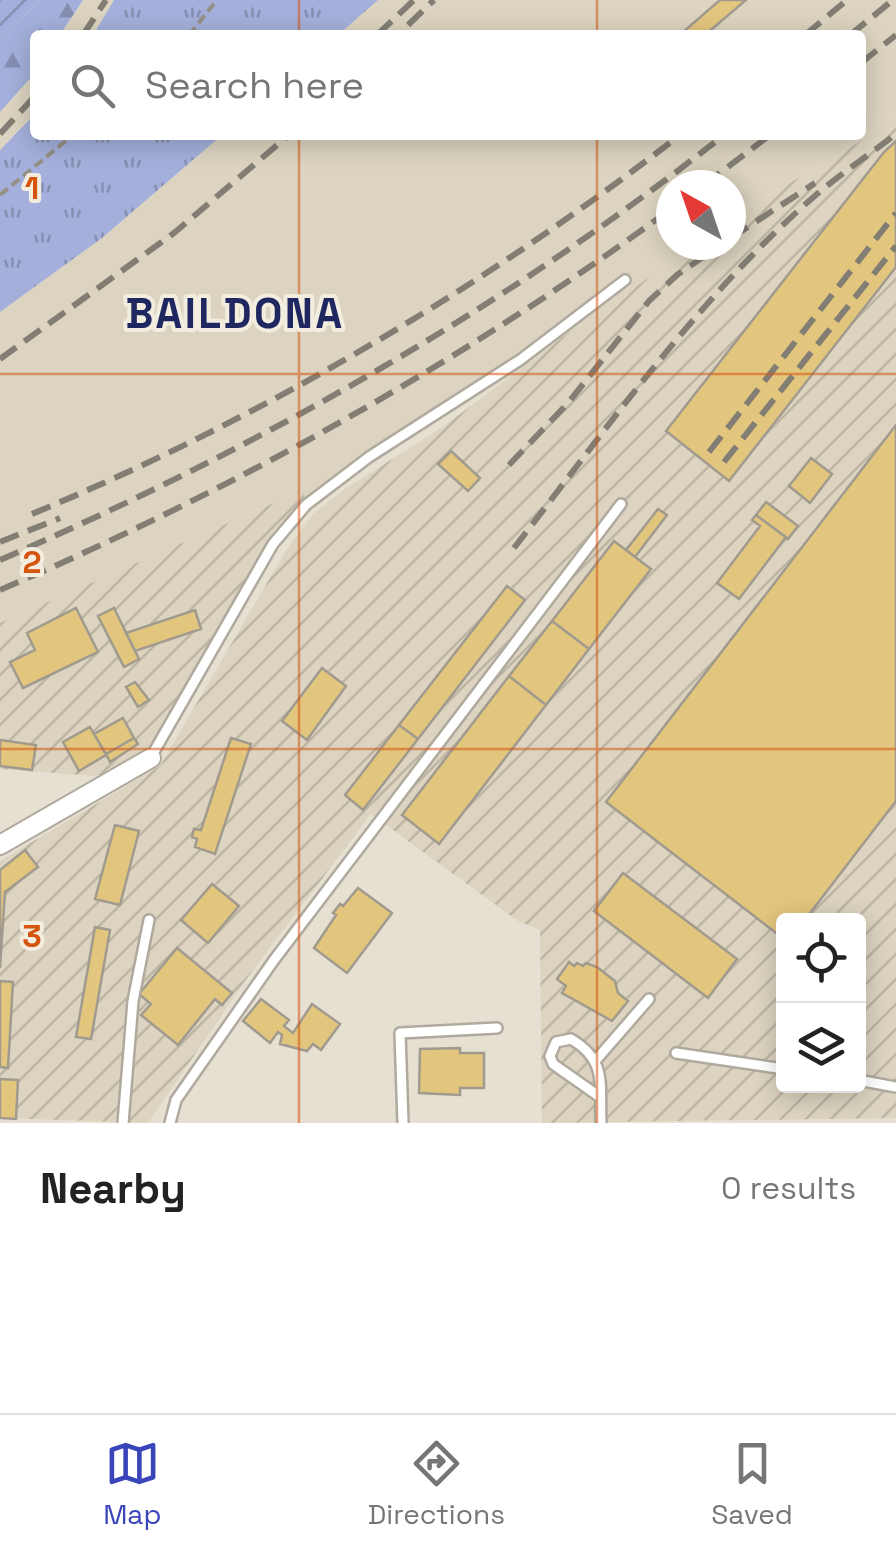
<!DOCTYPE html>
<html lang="en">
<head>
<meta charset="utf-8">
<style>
	:root { --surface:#fff; --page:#f6f6f6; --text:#222; --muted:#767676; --line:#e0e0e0; --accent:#3a45b9 }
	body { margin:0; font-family:"Space Grotesk",sans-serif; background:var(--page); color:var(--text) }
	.controls { position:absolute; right:30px; bottom:30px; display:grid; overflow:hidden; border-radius:10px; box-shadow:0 5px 25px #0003 }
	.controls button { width:90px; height:90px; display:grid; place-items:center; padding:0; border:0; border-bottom:2px solid var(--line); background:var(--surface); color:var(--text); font:50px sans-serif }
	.compass { position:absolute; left:656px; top:170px; width:90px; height:90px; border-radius:50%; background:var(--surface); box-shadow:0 5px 25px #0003; rotate:320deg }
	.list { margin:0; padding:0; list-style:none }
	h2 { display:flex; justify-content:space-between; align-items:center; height:130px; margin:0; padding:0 40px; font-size:42px }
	h2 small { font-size:32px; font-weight:400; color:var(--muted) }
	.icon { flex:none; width:55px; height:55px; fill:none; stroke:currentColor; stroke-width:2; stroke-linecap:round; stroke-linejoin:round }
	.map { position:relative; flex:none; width:896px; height:1123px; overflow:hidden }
	.search { position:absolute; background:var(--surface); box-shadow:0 5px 25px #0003; left:30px; right:30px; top:30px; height:110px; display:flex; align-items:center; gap:25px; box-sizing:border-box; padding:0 35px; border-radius:10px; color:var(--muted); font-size:38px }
	.sheet { height:290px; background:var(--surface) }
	nav { display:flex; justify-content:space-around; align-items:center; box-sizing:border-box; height:140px; border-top:2px solid var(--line); background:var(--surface); font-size:28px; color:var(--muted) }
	nav a { display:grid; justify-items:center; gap:5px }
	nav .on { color:var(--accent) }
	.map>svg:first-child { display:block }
</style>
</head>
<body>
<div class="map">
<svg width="896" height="1123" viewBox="0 0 896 1123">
	<defs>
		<pattern id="industrial-furrows" width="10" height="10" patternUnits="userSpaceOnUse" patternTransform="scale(2.5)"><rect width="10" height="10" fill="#dcd4c0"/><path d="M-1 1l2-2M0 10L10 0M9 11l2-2" fill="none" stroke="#bdb6a5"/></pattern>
		<pattern id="grass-tufts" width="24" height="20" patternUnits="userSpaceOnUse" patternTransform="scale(2.5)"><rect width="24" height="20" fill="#a4b0db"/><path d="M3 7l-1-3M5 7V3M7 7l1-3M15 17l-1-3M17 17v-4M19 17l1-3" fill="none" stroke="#868fb1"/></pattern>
		<pattern id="forest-firs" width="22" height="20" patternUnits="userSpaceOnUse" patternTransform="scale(2.5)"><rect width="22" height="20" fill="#a4b0db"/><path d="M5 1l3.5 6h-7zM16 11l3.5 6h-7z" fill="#868fb1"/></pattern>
		<pattern id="garden-furrows" width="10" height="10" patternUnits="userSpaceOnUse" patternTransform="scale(2.5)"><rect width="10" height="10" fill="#a4b0db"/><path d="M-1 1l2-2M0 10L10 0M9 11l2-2" fill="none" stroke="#868fb1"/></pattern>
	</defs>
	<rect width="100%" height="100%" fill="#e6e0d2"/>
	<path fill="#dcd4c0" d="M83 0H114L93 35H60Z
		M378 0H896V114L859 142 773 193 731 222V185H671V245H697L576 327 369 457 306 505 304 494H294L0 623V312L102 238 222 135H861V35H338Z
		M35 73V114L0 150V112Z"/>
	<path fill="url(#industrial-furrows)" fill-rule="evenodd" d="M896 114V1118L542 1123 540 930 518 921 371 814 245 981 148 1123 0 1118V861L160 766 285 552 313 514 342 491 444 426 576 327 697 245H731V222L773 193 859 142ZM784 921H858V1086H784Z
		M304 493 306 505 273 544 151 758 135 767 95 776 0 769V623L294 494Z"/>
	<path fill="url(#grass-tufts)" d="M114 0H378L338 35H93Z
		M35 114V135H222L102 238 0 312V150Z"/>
	<path fill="url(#forest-firs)" d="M39 0H83L60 35H35V73L0 112V43Z"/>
	<path fill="url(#garden-furrows)" d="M0 0H39L0 43Z"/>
	<path fill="#e3c67e" stroke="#a09b8e" stroke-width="2.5" d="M720 0H746L705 35H686L683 32Z
		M896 141V267L729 481 666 431 884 152Z
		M896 425V801L804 921H784V939L606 802Z
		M451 451 480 478 468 491 438 464Z
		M811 458 832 474 810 503 789 486Z
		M766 502 798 526 788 539 756 515Z
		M658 509 667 515 635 557 626 550Z
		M756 515 786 537 739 599 717 583 760 526 752 520Z
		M614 541 651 569 589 649 552 621Z
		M507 586 525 600 418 739 399 725Z
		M76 608 98 652 23 688 10 662 35 650 27 633Z
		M114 608 139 659 124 667 98 616Z
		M195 610 201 629 135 651 126 633Z
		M552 621 589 649 546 705 509 676Z
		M322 668 346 686 307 740 282 721Z
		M509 676 546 705 439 844 402 815Z
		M135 682 149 700 138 707 126 687Z
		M123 718 134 738 106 754 94 734Z
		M399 725 418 739 363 810 345 795Z
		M90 727 106 755 79 771 63 742Z
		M134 738 138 744 110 762 106 754Z
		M231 738 251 744 215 854 195 847 197 839 192 837 194 829 201 830Z
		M0 740 36 745 32 770 0 766Z
		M115 825 139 831 120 905 95 899Z
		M25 850 38 867 5 892 0 968V870Z
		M623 873 737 959 708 998 594 911Z
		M212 884 239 906 208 943 181 920Z
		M358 888 392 913 347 973 314 948 336 915 333 913 340 904 343 906Z
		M95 927 110 930 91 1039 76 1037Z
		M177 948 232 993 222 1005 215 999 178 1045 141 1015 151 1004 139 994Z
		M569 962 574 966 577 963 583 966 586 963 597 967 615 981 618 993 628 1001 612 1021 562 993 566 986 557 979Z
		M0 981 13 982 8 1068 0 1067Z
		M261 999 289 1020 284 1026 293 1033 312 1004 340 1024 321 1050 313 1044 307 1051 280 1044 282 1035 278 1032 270 1043 243 1021Z
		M460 1048V1053H484V1088H460V1095L419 1093 420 1049Z
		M0 1079 18 1080 16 1119 0 1118Z"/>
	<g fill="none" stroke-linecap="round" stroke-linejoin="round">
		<g stroke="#afaa9d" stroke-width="14">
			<path id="lane" d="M151 757 273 544 306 505 369 457 520 360 625 280
				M676 1053 784 1069
				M596 1060 649 999
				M858 1080 896 1087
				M600 1097 553 1064 550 1056 556 1042 571 1039C608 1061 599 1084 601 1123
				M123 1123 133 1001 149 920
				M170 1123 176 1100 274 960 621 504
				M403 1123 400 1033 497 1028"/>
		</g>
		<g stroke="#afaa9d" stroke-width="22">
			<path id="street" d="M0 845 151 758"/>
		</g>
		<path stroke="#949085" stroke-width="4" stroke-dasharray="10 5" stroke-linecap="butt" d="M189 35 217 0
			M0 195 73 135"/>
		<use href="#lane" stroke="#fff" stroke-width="9"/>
		<use href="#street" stroke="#fff" stroke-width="18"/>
		<path stroke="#827e74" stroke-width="6" stroke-dasharray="20 10" stroke-linecap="butt" d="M408 25 434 0
			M83 35 106 0
			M377 35 414 0
			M805 35 847 0
			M850 35 893 0
			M861 63 896 35
			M0 134 35 96
			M704 185 770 135
			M731 238 815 183
			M0 359 174 233 289 135
			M709 452 896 213
			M724 462 896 246
			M509 465 568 403 649 301 677 275 720 245
			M32 514C263 418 483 288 680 135
			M0 542 60 518
			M514 548C609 426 699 296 817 194 842 173 870 154 896 134
			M0 560C259 448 502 310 724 135
			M0 590C238 488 462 362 671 209"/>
	</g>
	<path fill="none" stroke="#d5540e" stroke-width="2.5" stroke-opacity="0.55" d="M299 0V35M597 0V35M299 135V1123M597 135V1123M0 374H896M0 749H896"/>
	<g text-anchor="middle" stroke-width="8" stroke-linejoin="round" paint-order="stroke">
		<g font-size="42" font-weight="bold" letter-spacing="2.5" fill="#1f2760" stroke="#f3eddf">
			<text x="235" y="328">BAILDONA</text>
		</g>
	</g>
	<g font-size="32" text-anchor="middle" font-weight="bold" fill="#d5540e" stroke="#f3eddf" stroke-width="8" stroke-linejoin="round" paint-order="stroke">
		<text x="32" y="199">1</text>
		<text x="32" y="573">2</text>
		<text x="32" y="947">3</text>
	</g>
</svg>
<div class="controls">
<button><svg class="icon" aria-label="locate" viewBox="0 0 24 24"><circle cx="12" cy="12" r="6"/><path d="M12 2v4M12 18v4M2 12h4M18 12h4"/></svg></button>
<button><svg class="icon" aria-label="layers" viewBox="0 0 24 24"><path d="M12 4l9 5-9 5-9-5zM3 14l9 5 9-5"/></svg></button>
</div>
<svg class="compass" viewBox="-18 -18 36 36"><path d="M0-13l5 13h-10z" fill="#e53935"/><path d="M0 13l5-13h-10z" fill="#767676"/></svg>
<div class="search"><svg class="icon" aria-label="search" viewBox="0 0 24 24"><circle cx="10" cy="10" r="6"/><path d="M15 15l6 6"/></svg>Search here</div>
</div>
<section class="sheet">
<h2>Nearby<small>0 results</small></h2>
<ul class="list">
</ul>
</section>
<nav>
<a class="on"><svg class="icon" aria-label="map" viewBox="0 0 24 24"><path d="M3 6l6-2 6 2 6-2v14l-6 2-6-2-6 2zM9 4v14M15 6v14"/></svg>Map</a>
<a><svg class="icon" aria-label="directions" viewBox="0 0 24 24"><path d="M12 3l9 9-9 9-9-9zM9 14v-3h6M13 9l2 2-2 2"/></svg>Directions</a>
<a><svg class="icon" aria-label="saved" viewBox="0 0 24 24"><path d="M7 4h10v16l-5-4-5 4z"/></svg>Saved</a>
</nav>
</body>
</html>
